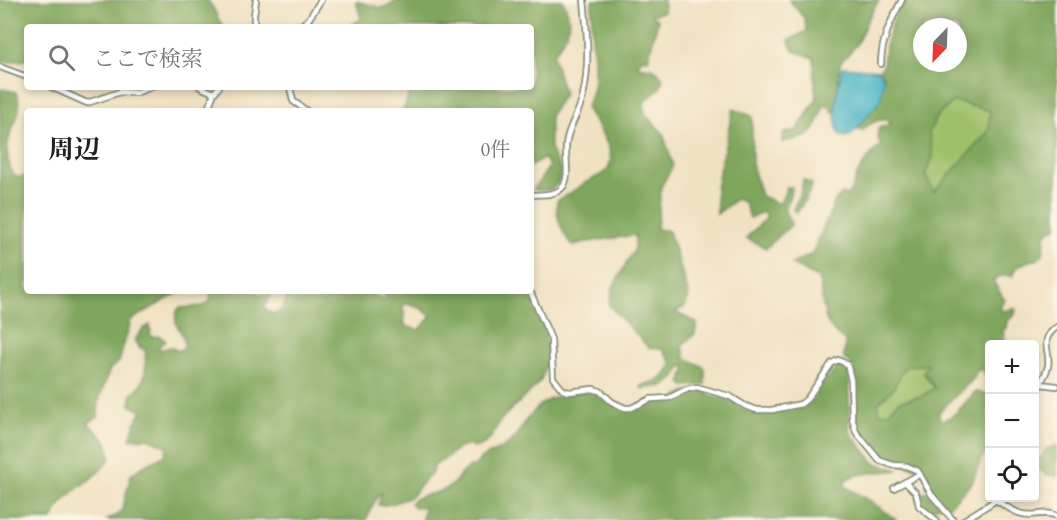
<!DOCTYPE html>
<html lang="ja">
<head>
<meta charset="utf-8">
<style>
	:root { --surface:#fff; --page:#f2f2f2; --text:#202124; --muted:#757577; --line:#e0e0e0 }
	body { margin:0; font-family:"EB Garamond","Noto Serif JP",serif; background:var(--page); color:var(--text) }
	.controls { position:absolute; right:18px; bottom:18px; display:grid; overflow:hidden; border-radius:6px; box-shadow:0 3px 9px #0003 }
	.controls button { width:54px; height:54px; display:grid; place-items:center; padding:0; border:0; border-bottom:2px solid var(--line); background:var(--surface); color:var(--text); font:30px sans-serif }
	.compass { position:absolute; left:913px; top:18px; width:54px; height:54px; border-radius:50%; background:var(--surface); box-shadow:0 3px 9px #0003; rotate:203deg }
	.list { margin:0; padding:0; list-style:none }
	h2 { display:flex; justify-content:space-between; align-items:center; height:78px; margin:0; padding:0 24px; font-size:26px }
	h2 small { font-size:20px; font-weight:400; color:var(--muted) }
	.icon { flex:none; width:33px; height:33px; fill:none; stroke:currentColor; stroke-width:2; stroke-linecap:round; stroke-linejoin:round }
	.map { position:relative; flex:none; width:1057px; height:520px; overflow:hidden }
	.search { position:absolute; background:var(--surface); box-shadow:0 3px 9px #0003; left:24px; top:24px; width:510px; height:66px; display:flex; align-items:center; gap:15px; box-sizing:border-box; padding:0 21px; border-radius:6px; color:var(--muted); font-size:22px }
	.panel { position:absolute; background:var(--surface); box-shadow:0 3px 9px #0003; left:24px; top:108px; width:510px; height:186px; border-radius:6px }
	.map>svg:first-child { display:block }
</style>
</head>
<body>
<div class="map">
<svg width="1057" height="520" viewBox="0 0 1057 520">
	<rect width="100%" height="100%" fill="#fcf5e5"/>
	<filter id="ink" filterUnits="userSpaceOnUse"><feTurbulence type="fractalNoise" baseFrequency=".0167" numOctaves="2"/><feDisplacementMap in="SourceGraphic" scale="12" xChannelSelector="R" yChannelSelector="G"/><feConvolveMatrix kernelMatrix="1 2 1 2 8 2 1 2 1" color-interpolation-filters="sRGB"/></filter>
	<filter id="wash" filterUnits="userSpaceOnUse"><feTurbulence type="fractalNoise" baseFrequency=".008" numOctaves="4" result="noise"/><feDisplacementMap in="SourceGraphic" scale="24" xChannelSelector="R" yChannelSelector="G"/><feGaussianBlur stdDeviation="1.35" result="paint"/><feColorMatrix in="noise" values="0 0 0 0 0 0 0 0 0 0 0 0 0 0 0 0 0 1.4 0 .05"/><feComposite in="paint" operator="in"/></filter>
	<g filter="url(#wash)">
		<rect width="100%" height="100%" fill="#f0e1c2"/>
		<path fill="#9fbf68" stroke="#5f7e4e" stroke-width="1.5" d="M954 101 990 111 989 131 934 193 925 175 933 157 929 132 936 117Z
			M930 364 928 379 935 388 922 396 900 401 888 412 880 414 878 403 893 389 905 367Z"/>
		<path fill="#7fa65c" stroke="#4f7248" stroke-width="1.5" fill-rule="evenodd" d="M0 0H207C216 8 216 19 224 27H27V60L0 63Z
			M394 0 416 2 419 0H563C575 24 567 35 553 55L564 94 550 116V149L562 172 558 183 551 190H533L549 167 545 158 531 166V111H403L411 90 408 87H531V27H348L361 19 356 1 382 8 392 4Z
			M592 0H664V12L651 15 658 20 648 60 643 57 637 66C650 68 656 66 663 79L660 88 644 102 645 114 663 133 673 166 661 187 657 229 669 231 689 296 685 307 675 312 697 323 695 334 682 345 685 354 684 357 705 368V385L684 386 681 382 686 368 681 366 676 376 665 386 642 389 641 386C655 380 667 380 672 363L662 349 649 348 609 305 613 287 635 248V235L580 243 573 246C563 236 555 215 557 201 567 195 576 189 585 183 601 174 616 172 609 149 604 134 593 121 586 107 598 84 594 62 592 38 591 25 592 12 592 0Z
			M789 0H879L866 23 857 44 840 63 835 112H832L829 105 824 106C819 117 816 136 802 138 795 139 790 140 782 142L784 133 797 130 817 98 815 90 814 58 793 51 789 40 807 31 804 18Z
			M903 0H1057V227L1046 233 1043 254 1037 260C1026 260 1021 264 1013 272V276C1005 275 999 275 993 281L1005 301 1000 306 1001 310 1005 311 1013 308 1016 310 1015 314 1007 322 1006 328 1003 331 1006 344H990L989 366 988 370 989 376 986 377 982 368 976 372 974 378 939 412 940 421C955 419 965 402 975 392L989 394 988 417 989 420V454L986 452 981 459 972 483 948 507 933 492 924 474 918 469 883 459C877 446 862 442 857 427 849 407 861 381 850 362L844 359 845 341C819 324 825 306 819 279L792 264 812 254 835 201 842 194 847 195C858 185 851 182 858 173 863 165 872 151 881 146L878 138V128L887 125 891 121C881 117 868 123 863 131L857 130 866 117 884 78 879 70 883 66C884 41 892 22 903 0ZM922 27H958V63H922ZM954 101 990 111 988 132 934 192 925 175 933 157 929 132 936 117ZM929 364 923 372 935 388 922 396 900 401 888 412 880 414 878 403 893 389 905 367Z
			M2 89 16 92C24 108 15 120 10 135 6 147 6 167 16 177L27 176V291H181L131 320 119 362 110 369 99 400 98 417 88 423 107 442 111 458C106 464 101 471 94 476 78 489 60 498 52 520H0V90Z
			M733 109 752 116V164L761 196 780 204 787 187H792L785 212 790 220 791 225 766 248 746 238 767 217 762 212 750 218 744 202 736 199 717 214 716 187Z
			M803 180 812 184 808 195 797 213 793 210 801 192Z
			M209 291H255L260 294H269L271 296 264 307C276 324 288 304 287 291H318L316 293 321 296 324 295C332 299 341 292 351 291 363 290 374 293 383 300L386 296 383 291H507L512 293 515 291H525C544 307 555 359 540 381 531 394 512 406 501 420 491 434 494 442 474 448L471 445C452 447 451 458 435 465L431 475C421 479 420 490 411 496 406 500 384 507 378 505L382 492 377 497 366 520H106C126 513 122 508 127 490 129 485 130 482 130 476 139 465 153 463 165 455L167 446 147 438 130 439 135 423 142 411 130 405 132 394C148 381 146 368 145 349L140 348 135 340 143 329 150 325 151 337 160 336 166 341 159 346V350L171 347 178 351 184 347C187 331 168 325 179 308L203 306 210 301 211 294ZM403 304C416 305 423 308 431 317L419 330 405 326Z
			M839 366 846 367 849 374V426L851 434 875 463 898 470 863 474 848 478 844 486 872 502 896 520H422L424 507H414L410 503C420 493 435 495 446 489 462 480 455 472 476 465L480 459 504 447 516 437 526 420 540 405 550 399 578 392H590L620 409 628 411 638 409 645 403 667 402 686 392 701 390 714 397 734 400 737 406 759 415 801 408 814 399 816 390Z
			M1057 446V476L1047 475 1039 469 1038 462 1046 449Z
			M926 492 940 506 928 511 920 505 919 496Z"/>
		<path fill="#49b5c6" stroke="#34797d" stroke-width="1.5" d="M842 67 879 70 884 78 881 100 851 135 845 137 840 135C830 116 839 88 842 67Z"/>
	</g>
	<g filter="url(#ink)">
		<g fill="none" stroke-linecap="round" stroke-linejoin="round">
			<g stroke="#888f7b" stroke-width="8">
				<path id="minor" d="M254 27V15L256 0
					M299 27 308 20 321 0
					M881 64C881 41 891 20 902 0
					M0 67 27 77
					M51 87 87 103 120 92 136 93 151 87
					M200 87 214 93
					M290 87 293 101 307 111
					M207 111 214 93 219 87
					M531 195C541 194 554 196 562 188 572 177 563 154 567 139 570 124 580 111 583 96 590 66 587 30 584 0
					M530 291 551 339 553 378 563 390 569 392 593 389 600 391 612 402 625 408H631L651 399 669 398 687 389 697 387 729 396 745 406 757 410H772L801 404 807 399 832 363 838 360 847 364 851 380 852 418 856 432 879 460 893 465 907 466 918 471 931 494 953 520
					M1040 384 1057 386
					M1034 393C1039 385 1046 376 1048 366 1051 350 1038 340 1057 327
					M905 482 916 493 919 506 936 520
					M894 488 920 474
					M996 500C1004 505 1013 512 1023 514 1035 517 1046 510 1057 516
					M964 520 996 500"/>
			</g>
			<use href="#minor" stroke="#fff" stroke-width="4.5"/>
		</g>
	</g>
</svg>
<div class="controls">
<button>+</button>
<button>−</button>
<button><svg class="icon" aria-label="locate" viewBox="0 0 24 24"><circle cx="12" cy="12" r="6"/><path d="M12 2v4M12 18v4M2 12h4M18 12h4"/></svg></button>
</div>
<svg class="compass" viewBox="-18 -18 36 36"><path d="M0-13l5 13h-10z" fill="#e53935"/><path d="M0 13l5-13h-10z" fill="#757577"/></svg>
<div class="search"><svg class="icon" aria-label="search" viewBox="0 0 24 24"><circle cx="10" cy="10" r="6"/><path d="M15 15l6 6"/></svg>ここで検索</div>
<section class="panel">
<h2>周辺<small>0件</small></h2>
<ul class="list">
</ul>
</section>
</div>
</body>
</html>
